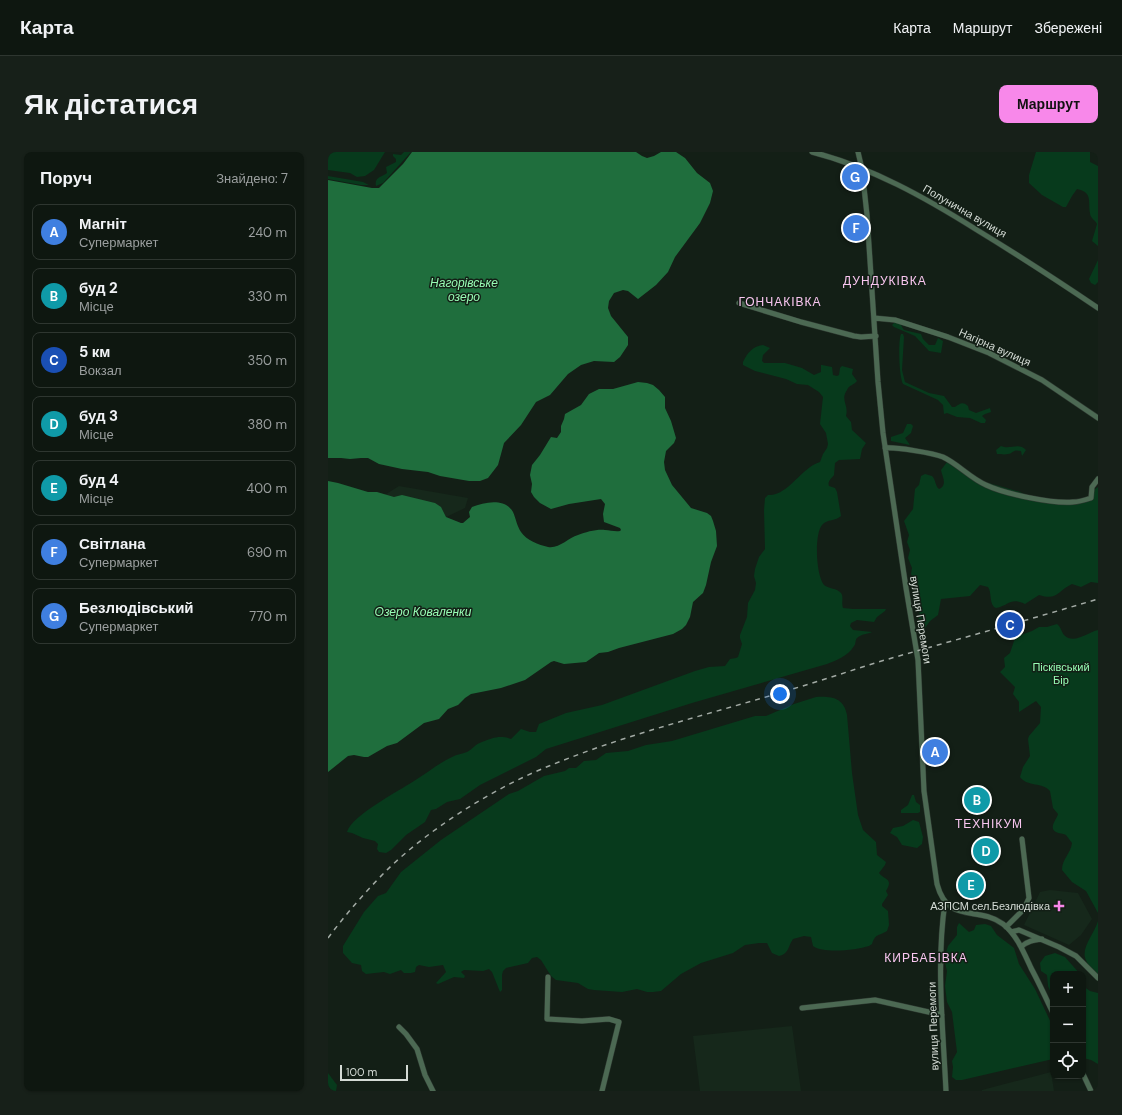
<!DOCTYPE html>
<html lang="uk">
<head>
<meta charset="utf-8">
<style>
	:root { --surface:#0e1710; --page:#172019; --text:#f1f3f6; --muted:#9b9f9f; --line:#2e3630; --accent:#f888ea }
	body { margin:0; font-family:"DM Sans",sans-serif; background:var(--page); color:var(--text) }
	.controls { position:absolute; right:12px; bottom:12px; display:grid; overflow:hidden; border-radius:8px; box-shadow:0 1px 3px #0004 }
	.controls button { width:36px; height:36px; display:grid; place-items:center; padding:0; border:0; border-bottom:1px solid var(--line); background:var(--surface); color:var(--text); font:20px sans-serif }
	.scale { position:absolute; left:12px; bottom:10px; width:68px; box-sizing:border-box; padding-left:4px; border:2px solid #d4dbd5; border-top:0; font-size:11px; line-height:14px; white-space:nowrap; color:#d4dbd5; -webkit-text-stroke:3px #131f16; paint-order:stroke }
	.you { position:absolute; left:452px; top:542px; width:14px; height:14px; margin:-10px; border:3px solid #fff; border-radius:50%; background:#1a73e8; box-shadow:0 0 0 6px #1a73e833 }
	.badge { display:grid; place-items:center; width:26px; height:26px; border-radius:50%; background:var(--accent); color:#fff; font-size:13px; font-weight:700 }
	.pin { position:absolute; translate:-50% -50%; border:2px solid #fff; box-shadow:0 1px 4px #0006 }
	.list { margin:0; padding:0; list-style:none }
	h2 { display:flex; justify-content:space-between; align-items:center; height:52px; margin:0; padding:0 16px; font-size:17px }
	h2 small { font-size:13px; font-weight:400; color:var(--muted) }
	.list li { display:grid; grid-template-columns:26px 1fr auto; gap:12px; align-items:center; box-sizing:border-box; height:56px; margin:0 8px 8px; padding:0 8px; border:1px solid var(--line); border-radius:8px }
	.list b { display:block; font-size:15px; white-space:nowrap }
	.list p { margin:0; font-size:13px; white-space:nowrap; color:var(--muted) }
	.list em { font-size:13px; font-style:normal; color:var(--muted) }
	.icon { flex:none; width:22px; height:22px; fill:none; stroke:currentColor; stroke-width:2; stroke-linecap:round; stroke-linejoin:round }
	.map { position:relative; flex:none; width:770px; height:939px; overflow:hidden; border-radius:8px }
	header { display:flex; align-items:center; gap:24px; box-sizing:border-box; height:56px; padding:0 20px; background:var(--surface); border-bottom:1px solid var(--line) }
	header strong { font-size:19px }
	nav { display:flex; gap:22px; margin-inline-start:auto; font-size:14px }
	.intro { display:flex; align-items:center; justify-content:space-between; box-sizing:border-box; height:96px; padding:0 24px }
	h1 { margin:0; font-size:28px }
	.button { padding:10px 18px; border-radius:8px; background:var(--accent); color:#111; font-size:14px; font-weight:700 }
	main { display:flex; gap:24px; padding:0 24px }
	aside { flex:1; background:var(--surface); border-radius:8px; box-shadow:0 1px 3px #0004 }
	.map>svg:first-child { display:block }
</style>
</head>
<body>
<header>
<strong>Карта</strong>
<nav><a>Карта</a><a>Маршрут</a><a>Збережені</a></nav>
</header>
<div class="intro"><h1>Як дістатися</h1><a class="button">Маршрут</a></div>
<main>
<aside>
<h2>Поруч<small>Знайдено: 7</small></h2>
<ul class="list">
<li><span class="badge" style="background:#3f7fe0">A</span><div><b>Магніт</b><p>Супермаркет</p></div><em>240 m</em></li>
<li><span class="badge" style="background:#0f9aa8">B</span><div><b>буд 2</b><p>Місце</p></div><em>330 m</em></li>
<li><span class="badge" style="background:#1a4fb4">C</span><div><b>5 км</b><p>Вокзал</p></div><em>350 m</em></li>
<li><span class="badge" style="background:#0f9aa8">D</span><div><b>буд 3</b><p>Місце</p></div><em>380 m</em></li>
<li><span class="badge" style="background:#0f9aa8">E</span><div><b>буд 4</b><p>Місце</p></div><em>400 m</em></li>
<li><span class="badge" style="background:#3f7fe0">F</span><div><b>Світлана</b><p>Супермаркет</p></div><em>690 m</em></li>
<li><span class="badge" style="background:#3f7fe0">G</span><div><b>Безлюдівський</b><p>Супермаркет</p></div><em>770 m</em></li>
</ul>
</aside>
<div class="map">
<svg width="770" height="939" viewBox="0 0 770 939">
	<rect width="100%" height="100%" fill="#131f16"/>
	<path fill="#16281b" d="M71 334 140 346 137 356 87 380 55 344Z
		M722 738 750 741 764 767 753 783 741 793 696 773 712 740Z
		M464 874 473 939H372L365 884Z
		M723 920 726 939H654V938Z"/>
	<path fill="#073a1c" d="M0 0H57L46 18 37 24 29 25 22 21 0 18Z
		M76 0H83L55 31 48 34C46 25 54 25 59 21L58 15 68 10V7L65 4V2L73 3Z
		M708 0H762V10L770 14V94L764 89 769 72C767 68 762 66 762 61 760 50 765 40 749 37L744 44 738 55H735L714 43 701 31V23Z
		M0 24 35 30 41 33H33L0 27Z
		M770 108V130L767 133 763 131 761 127Z
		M567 170 573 172 574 175 576 178 593 182 595 187 601 193H607L610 186 615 189 613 201 601 199 587 184 566 175 564 173Z
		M573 182H575L576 185 574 218 577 230 601 241 616 244 624 255H627C632 252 634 249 640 254L641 258 648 261 662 256 663 260 657 262 654 264 658 268 657 271H653L642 266 629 265 619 261 616 262 615 253 610 248 575 232C571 225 570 189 573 182Z
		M435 193 442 196 435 203 434 209 436 211H457L474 216 486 223 493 220V213H494L504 215 505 223 509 224 511 223 512 216 514 214 525 217 524 222 529 229C526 233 521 233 519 238 512 248 521 253 518 264L523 270 524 278 538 291 534 297 532 307 511 308 507 311 506 323C504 326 499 329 501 334L507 336 509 340 513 364C508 369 499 367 494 373 486 383 488 423 496 433 501 437 509 436 513 441 516 445 513 451 515 456L525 457H558L557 459 549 465 546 470 529 468 523 471 522 474 525 478 544 480C540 482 533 482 529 486 527 488 528 492 526 494 520 504 509 508 499 512L364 551 218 597 208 605 152 633 132 647 119 650 108 657 103 658 97 670 78 683 63 698 58 701 51 700 49 697 50 692 47 689 35 686 24 681 19 680C24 663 71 639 86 629 99 621 111 611 124 605 129 602 134 602 139 600 145 597 147 592 154 590 165 586 171 583 183 587L193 577 202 580H208L211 572 238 561 274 553 367 519 381 515 397 514 402 507 408 506 410 505 414 492 412 486V483L419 465 420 451 427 438 428 431 426 424 427 417 431 405 437 397 436 358 437 346 440 343C459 345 474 315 492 310L495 302 499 296 500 292 498 281 492 272 495 245 491 240 480 233 469 232 458 227 427 219 415 213V210C419 202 424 194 435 193Z
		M579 272H583L585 274 583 281 577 286 582 293 563 289V285L575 281Z
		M673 294C682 298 691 290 698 298L694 304 693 299C684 297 686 301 680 302 676 303 672 302 669 302L668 298Z
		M619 310 640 325 692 340 708 347 759 349 767 337 770 335V431L763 430 753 435 744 432C729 439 730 449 711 443L697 452C682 445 682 453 668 456L666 455C661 449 664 441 660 435L652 433 642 444 613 447 610 463 602 469 597 476H592L590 470 592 458 587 453 586 449V427L583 422 584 416 580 406 582 398 579 390 581 383 576 369 585 357 587 337 591 333 593 324 597 322 604 324C608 328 607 334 611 337L613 336C619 331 614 324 613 318Z
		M729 472C733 475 733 479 736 483 746 493 760 480 770 478V761L758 739 744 730 734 718C734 707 743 701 744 691L738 683C735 681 731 682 728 680 720 676 729 667 730 662L725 656 722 639C715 630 699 635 692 625L695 615 702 604 700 587 701 584 712 571 713 555 708 549 691 560V550L685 542 687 535 672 520 677 515 676 506 682 501 686 489 690 484 704 479 711 475H719Z
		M488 545C504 544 516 546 519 563L524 621 530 663 535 678 548 690 549 703 558 710 557 713 551 721C556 728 566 726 558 739L560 743 554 752V754L560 759 561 773 559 779C549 785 548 781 544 792L541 794C528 798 496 802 485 794L483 785 476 784 465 787C460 794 461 802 451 804L444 801 439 791H431L417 793 405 801 373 811 353 822 333 839 325 840H319L309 837 294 840 266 838 260 837 250 831 228 828 223 824 213 808 209 805 204 806 200 811 178 816 175 819 174 823V838L172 840 164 820 161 817 155 819 136 818 133 820 137 824 136 826 126 825 110 832 108 831 118 820 115 813 101 815 91 813 88 815 87 820 83 821H76L73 818 62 822 56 820 38 822 34 819 33 813 24 811 15 801V794L36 760 50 744 58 741 73 720 113 688 181 642 190 639 216 624 237 619 241 616H248L256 609 268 608 278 601 300 599 318 593 344 589 427 564H438L466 552Z
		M584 643H586L588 650 592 653V660L590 661H573V658L580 653Z
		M585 668 591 670 595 685 594 692 589 696 574 693 569 685 562 681 565 676 575 674Z
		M770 769V823C766 819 760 814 758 808 752 796 767 781 770 769Z
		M631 771 641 780 646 778 648 773 657 772 663 774 669 783 686 796 691 812 707 837 725 875V907L634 928H628L624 925 625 915 624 909 629 900 624 860 619 850 617 834 619 819 616 807 620 794 629 783V775Z
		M727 801 737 805 752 822H725V846L720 834 719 823 713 819 712 811 717 804Z
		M755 834 762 839 770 841V912L763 908 755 906Z
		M0 921 9 933 8 939H0Z"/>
	<path fill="#1f6e3d" d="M84 0H308L314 4 319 6 326 4 333 0H348L357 6 369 21 382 31 385 39 382 51 372 71 347 105 340 120 328 133 310 147 300 139 295 138 286 141 281 149 280 156 283 164 300 185V193L292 205 286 210 266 209 253 213 240 222 222 243 208 250 193 273 176 291 170 313 160 326 152 329H141L112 324 100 320 74 317 51 312 40 306H33L22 307 13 306H0V28L44 36H51L75 12Z
		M310 230 319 231 325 233 331 238 337 245V256L343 269 348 286 346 291 338 299 336 310 337 318 344 333 363 356 379 361 383 364 385 369 388 379 389 394 383 410 378 433 375 441 365 450 362 465 358 473 354 477 345 482 291 496 280 500 271 501 258 510 236 512 226 509 223 510 197 528 173 536 143 542 137 546 130 553 120 557 111 567 96 571 69 591 59 594 40 605H36L26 603 20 604 0 620V329L10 331 40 340H49L66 345 74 343 107 351 113 355 118 365 133 371H135L142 365 141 360 144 355C157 350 177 346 185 360 188 367 189 374 193 380 198 388 211 393 220 395 231 397 240 386 250 383 258 380 269 377 277 378 282 378 287 380 292 379L293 378 292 376 276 370 275 362 277 352 273 347 241 352 223 357 212 351 206 345 203 340 204 332 202 323 204 313 212 303 223 285 229 286 233 280V274L236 267 237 262 253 253 261 242 271 237H285Z"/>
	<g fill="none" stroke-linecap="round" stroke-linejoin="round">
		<g stroke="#2e3931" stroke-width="6">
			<path id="minor" d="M484 0C543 15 598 46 649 78 690 103 730 129 770 156
				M530 0 534 17 539 63 550 230 555 281 578 436 590 508 596 639 609 732C620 773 649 753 675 772 689 783 696 801 703 816 711 831 718 846 725 861
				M411 151 473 170 526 184 533 185 548 184
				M546 166 567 168 620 185 661 201 714 228 770 266
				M557 296C568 295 605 301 615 305 630 312 642 326 658 333 677 342 725 352 745 350 751 350 757 348 763 346L764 335 770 327
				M617 750C608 812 615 876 618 939
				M678 775 696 757 701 746 694 687
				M683 780 691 778 731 795 748 804 770 826
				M693 795C699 789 706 788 714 787
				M220 825 219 867 254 869 281 867 291 870 274 939
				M474 856 547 848 614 863
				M71 875 78 882 89 897 97 923 105 939
				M755 922 763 939"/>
		</g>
		<use href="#minor" stroke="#4c6953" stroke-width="5"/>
		<path stroke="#a2aaa4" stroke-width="1.5" stroke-dasharray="5 5" stroke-linecap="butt" d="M0 786C18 762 38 739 59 718 103 675 169 634 226 612 297 583 374 564 448 542 482 532 516 521 550 510 623 489 697 469 770 447"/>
	</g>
	<path fill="#f888ea" stroke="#131f16" stroke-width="1.5" d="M729 748h4v4h4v4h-4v4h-4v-4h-4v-4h4z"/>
	<g text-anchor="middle" stroke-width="3" stroke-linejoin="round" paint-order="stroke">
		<g font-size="11" fill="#d4dbd5" stroke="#131f16">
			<text transform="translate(637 59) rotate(30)" y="4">Полунична вулиця</text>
			<text transform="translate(667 195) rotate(24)" y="4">Нагірна вулиця</text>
			<text transform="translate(593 468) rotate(81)" y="4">вулиця Перемоги</text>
			<text transform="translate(605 874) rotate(-92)" y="4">вулиця Перемоги</text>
		</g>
		<g font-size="11" fill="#98feb5" stroke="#131f16">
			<text x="733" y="519">Пісківський<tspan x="733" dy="13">Бір</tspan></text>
		</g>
		<g font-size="11" fill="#d4dbd5" stroke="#131f16" text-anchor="end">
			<text x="722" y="758">АЗПСМ сел.Безлюдівка</text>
		</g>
		<g font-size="12" letter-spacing="1" fill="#f9c6f0" stroke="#131f16">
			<text x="557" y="133">ДУНДУКІВКА</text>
			<text x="452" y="154">ГОНЧАКІВКА</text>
			<text x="661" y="676">ТЕХНІКУМ</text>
			<text x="598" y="810">КИРБАБІВКА</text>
		</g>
		<g font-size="12" font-style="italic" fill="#97fcb4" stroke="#131f16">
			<text x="136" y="135">Нагорівське<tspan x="136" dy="14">озеро</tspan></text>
			<text x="95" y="464">Озеро Коваленки</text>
		</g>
	</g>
</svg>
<div class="controls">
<button>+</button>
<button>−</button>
<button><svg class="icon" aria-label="locate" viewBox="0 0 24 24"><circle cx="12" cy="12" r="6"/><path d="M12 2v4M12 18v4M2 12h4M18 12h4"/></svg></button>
</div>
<div class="scale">100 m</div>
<div class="you"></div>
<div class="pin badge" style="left:607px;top:600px;background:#3f7fe0">A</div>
<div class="pin badge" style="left:649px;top:648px;background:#0f9aa8">B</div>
<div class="pin badge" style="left:682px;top:473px;background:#1a4fb4">C</div>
<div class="pin badge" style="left:658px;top:699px;background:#0f9aa8">D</div>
<div class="pin badge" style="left:643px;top:733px;background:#0f9aa8">E</div>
<div class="pin badge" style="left:528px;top:76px;background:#3f7fe0">F</div>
<div class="pin badge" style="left:527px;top:25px;background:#3f7fe0">G</div>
</div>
</main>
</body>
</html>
